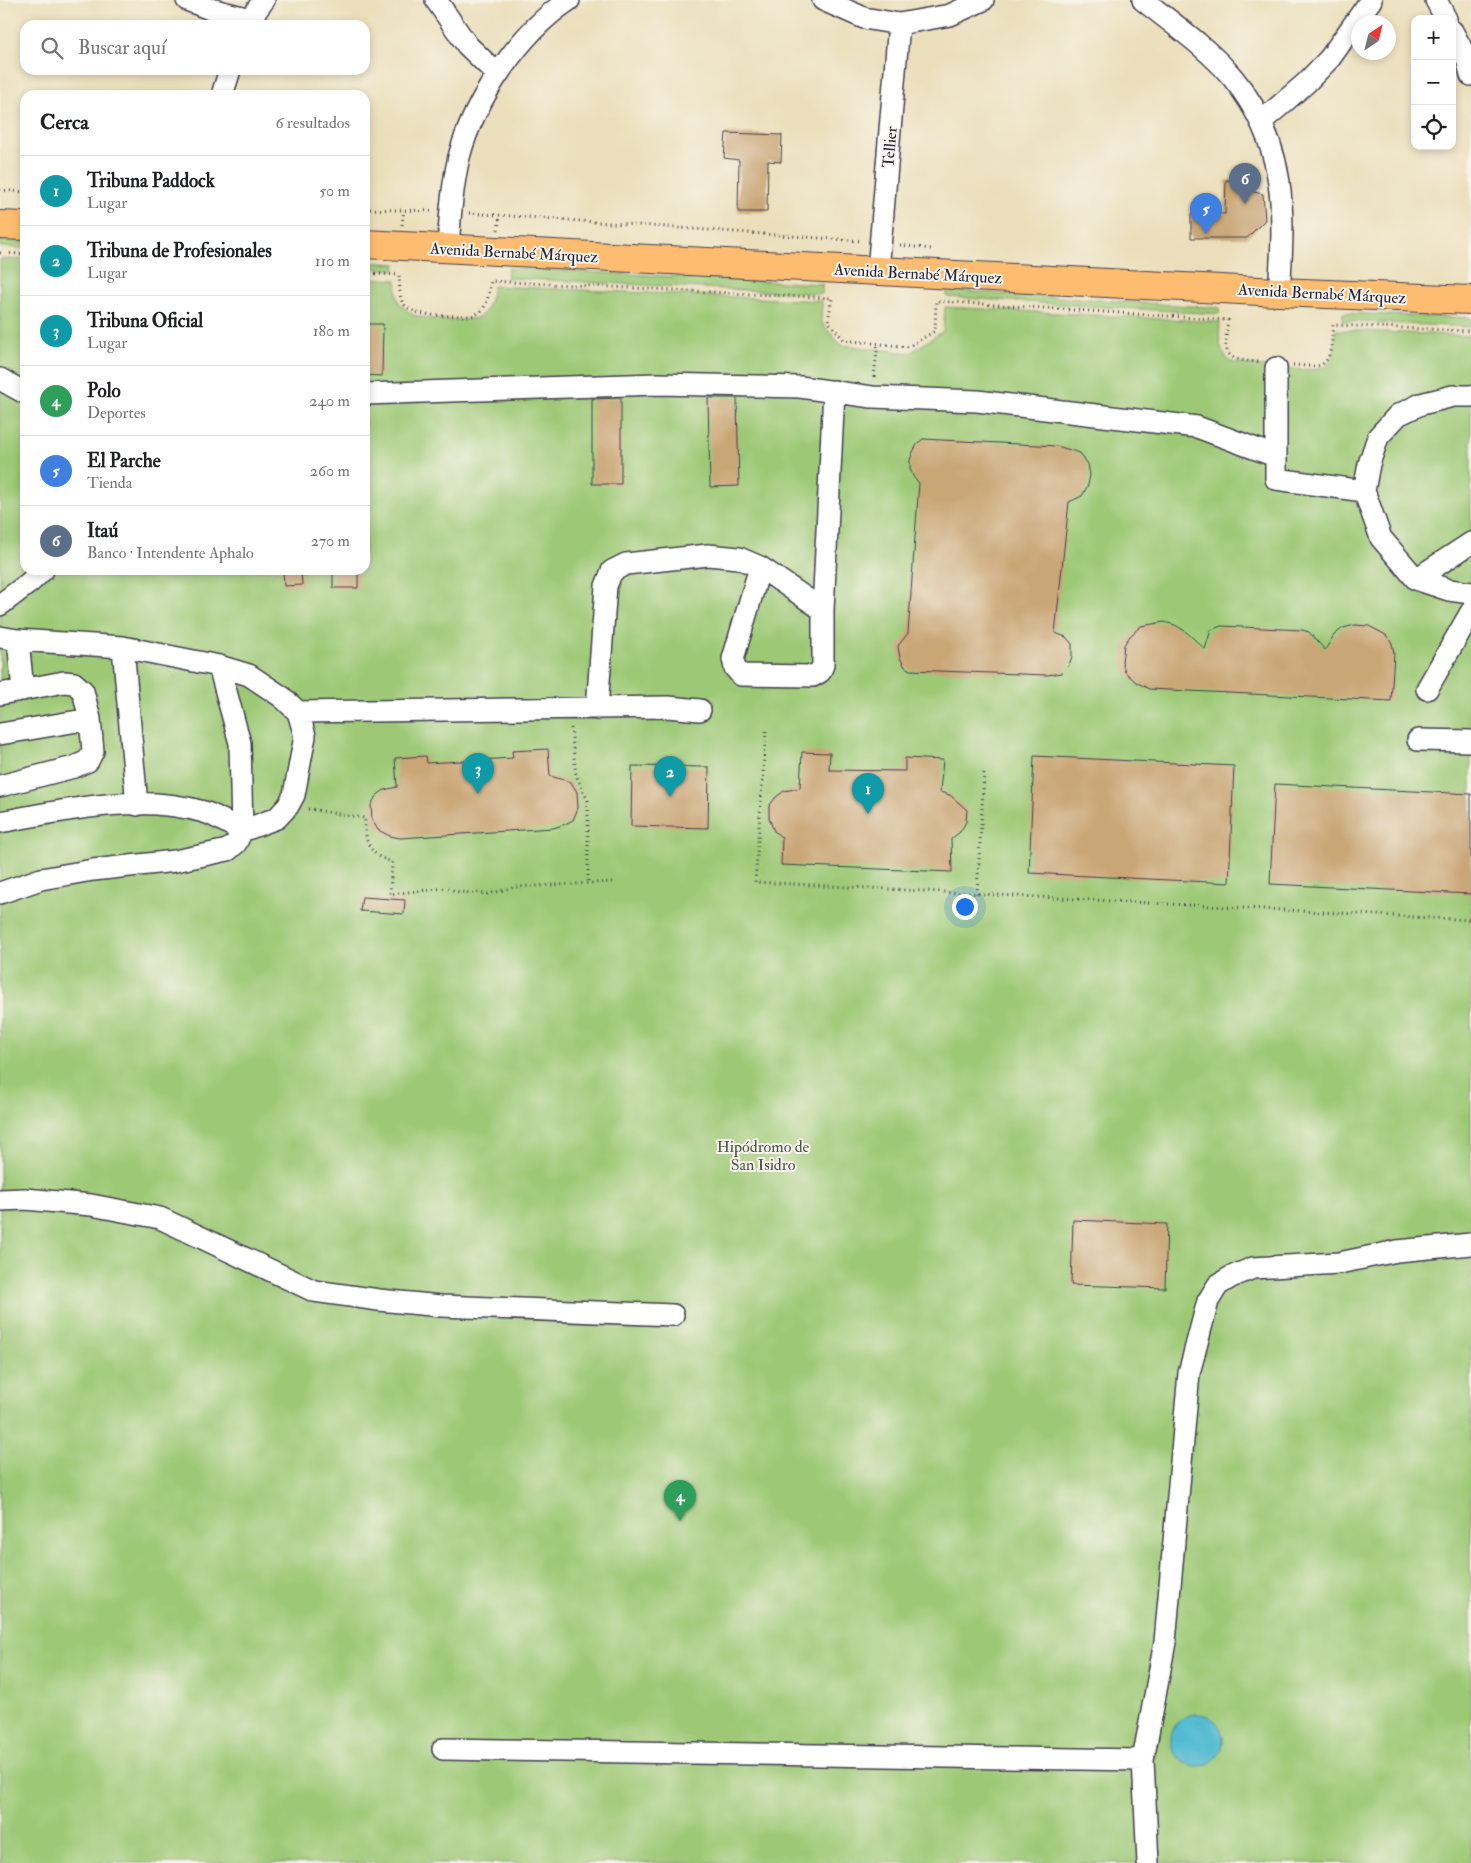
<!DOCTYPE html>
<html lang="es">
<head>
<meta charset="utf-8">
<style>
	:root { --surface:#fff; --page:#f6f6f6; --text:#202124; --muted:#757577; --line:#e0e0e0; --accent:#ea580c }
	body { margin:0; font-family:"IM FELL Double Pica",serif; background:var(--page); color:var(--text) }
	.controls { position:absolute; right:15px; top:15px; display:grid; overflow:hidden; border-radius:10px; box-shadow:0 2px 8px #0003 }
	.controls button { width:45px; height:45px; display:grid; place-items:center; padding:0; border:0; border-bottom:1px solid var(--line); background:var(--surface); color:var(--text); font:25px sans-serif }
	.compass { position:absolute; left:1351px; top:15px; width:45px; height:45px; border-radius:50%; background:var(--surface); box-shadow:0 2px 8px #0003; rotate:35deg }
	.you { position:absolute; left:964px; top:906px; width:18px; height:18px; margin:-12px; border:4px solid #fff; border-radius:50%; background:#1a73e8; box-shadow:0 0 0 8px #1a73e833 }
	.badge { display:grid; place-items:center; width:32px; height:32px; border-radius:50%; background:var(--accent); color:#fff; font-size:16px; font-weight:700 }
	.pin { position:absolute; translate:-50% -41px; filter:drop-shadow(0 1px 2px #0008) }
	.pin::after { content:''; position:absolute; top:26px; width:18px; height:15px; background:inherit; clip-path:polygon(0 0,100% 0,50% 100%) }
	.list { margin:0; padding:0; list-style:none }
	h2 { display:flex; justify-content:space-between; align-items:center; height:65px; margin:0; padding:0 20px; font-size:21px }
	h2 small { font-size:16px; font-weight:400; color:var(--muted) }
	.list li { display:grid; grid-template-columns:32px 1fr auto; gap:15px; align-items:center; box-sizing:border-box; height:70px; padding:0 20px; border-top:1px solid var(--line) }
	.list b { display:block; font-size:19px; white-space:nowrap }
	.list p { margin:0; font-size:16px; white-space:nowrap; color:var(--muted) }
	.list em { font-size:16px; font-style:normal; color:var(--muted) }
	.icon { flex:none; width:28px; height:28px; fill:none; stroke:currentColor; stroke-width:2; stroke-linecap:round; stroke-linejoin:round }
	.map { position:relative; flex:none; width:1471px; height:1863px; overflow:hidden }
	.search { position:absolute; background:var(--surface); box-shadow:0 2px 8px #0003; left:20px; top:20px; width:350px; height:55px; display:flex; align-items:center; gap:12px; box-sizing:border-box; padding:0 18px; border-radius:15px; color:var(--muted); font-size:19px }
	.panel { position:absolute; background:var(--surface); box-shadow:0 2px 8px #0003; left:20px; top:90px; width:350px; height:485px; border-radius:15px }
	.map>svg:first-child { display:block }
</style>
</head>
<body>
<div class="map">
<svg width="1471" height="1863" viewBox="0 0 1471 1863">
	<rect width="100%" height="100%" fill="#f7f3e8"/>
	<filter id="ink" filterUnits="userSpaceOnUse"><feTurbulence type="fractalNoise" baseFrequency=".02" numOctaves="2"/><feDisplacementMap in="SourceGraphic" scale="10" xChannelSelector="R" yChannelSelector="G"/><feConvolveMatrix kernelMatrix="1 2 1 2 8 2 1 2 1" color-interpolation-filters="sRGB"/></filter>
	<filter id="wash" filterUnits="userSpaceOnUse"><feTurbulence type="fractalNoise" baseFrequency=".0096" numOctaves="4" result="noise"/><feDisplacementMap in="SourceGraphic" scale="20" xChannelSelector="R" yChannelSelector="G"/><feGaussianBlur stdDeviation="1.12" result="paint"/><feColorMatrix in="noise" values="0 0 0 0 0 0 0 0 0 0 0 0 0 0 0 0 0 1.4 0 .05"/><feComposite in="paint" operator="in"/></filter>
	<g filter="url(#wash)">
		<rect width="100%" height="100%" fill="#ebdfbb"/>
		<path fill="#9dc976" stroke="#607658" d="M0 240 25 242V248L0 247Z
			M0 259 25 260V570H365V278L396 280C397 286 396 297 399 302 403 308 411 314 417 316 429 320 473 323 482 315 489 308 491 295 493 286L822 301 821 322 841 345 910 353 943 331 945 307 1220 322C1219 339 1218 351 1231 362 1246 365 1317 375 1326 366 1336 357 1335 342 1336 330L1471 336V1863H0Z
			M365 262 396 264 395 270 365 268Z
			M508 268 822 284V294L507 278Z
			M947 290 1220 308 1219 314 947 297Z
			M1343 313 1471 318V327L1342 321Z"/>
		<path fill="#53bbd1" stroke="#3a6e86" d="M1171 1740a26 26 0 1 1 52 0a26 26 0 1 1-52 0Z"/>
		<g id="blocks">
			<path fill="#c9a676" d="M726 133 782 135 781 162 768 161 767 212H738L739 160 724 158Z
				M1226 180 1254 181V192L1263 194 1265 220 1247 238H1191V214H1225Z
				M365 324H383L382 376 365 375Z
				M621 398V484H592V399Z
				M708 398H737L739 486 710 487Z
				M923 439 1057 446 1080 453 1088 464 1090 475 1088 485 1082 496 1069 502 1055 633 1066 637 1072 644V657L1068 667 1062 673 1047 675 910 670 905 667 900 658 898 646 908 633 919 483 914 478 910 469V460L913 452 918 443Z
				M283 570H301L302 585 284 586Z
				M333 570H358V588H333Z
				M1164 622 1175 625 1185 631 1205 649 1211 630 1221 626 1302 630 1309 632 1325 650 1334 635 1343 628 1355 625 1369 626 1386 635 1392 643 1394 653 1391 701 1149 689 1136 682 1125 672 1122 662 1124 645 1130 636 1141 626Z
				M548 749 550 776 571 782 577 792 578 808 573 820 563 825 553 828 400 838 390 836 378 830 372 820 371 805 376 796 384 790 397 787 395 758 426 756 427 763 513 758 512 751Z
				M802 752 830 753 829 770 905 771V758L943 760 940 792 950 795 967 810 966 822 960 832 951 839 952 872 781 865 782 838 774 831 769 818V806L776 797 784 791 800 788Z
				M1034 756 1234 766 1229 883 1029 873Z
				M632 766 709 767 708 828 631 826Z
				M1275 784 1471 794V894L1270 884Z
				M362 897 405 900 404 914 360 911Z
				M1073 1220 1167 1224 1165 1288 1071 1285Z"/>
		</g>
	</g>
	<g filter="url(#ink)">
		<use href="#blocks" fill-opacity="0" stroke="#403e4e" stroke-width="1"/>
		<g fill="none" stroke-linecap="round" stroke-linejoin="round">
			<g stroke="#403e4e" stroke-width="24">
				<path id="minor" d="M187 0 210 9 250 19
					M436 0 467 45 497 74
					M823 0 864 18 899 24 950 15 983 0
					M1143 0C1173 24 1208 48 1233 78 1287 144 1285 211 1279 292
					M1436 0 1446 19
					M247 25 250 19 264 0
					M1452 31 1467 59 1471 75
					M222 95 230 70
					M1262 121 1306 83 1330 58 1371 0
					M448 248C450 218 452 187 459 157 474 100 520 32 569 0
					M878 271 899 24
					M1276 368V479L1364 491
					M0 379 25 393
					M365 394 657 384 800 387 872 397 977 401 1197 427 1275 456
					M1471 396H1453L1421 404 1398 415 1378 437 1369 464 1364 491 1381 538 1416 579 1449 590 1471 593
					M760 567 733 659 735 668 741 675 813 676 820 672 823 665V610L834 391
					M1416 579 1471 543
					M0 605 29 583 43 570
					M0 637 18 640 123 647 219 666 249 675 282 697 298 712 305 736 294 795 288 806 277 818 242 831C230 825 217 816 204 812 138 793 66 810 0 822
					M18 640 23 690
					M123 647 137 805
					M1427 689 1471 612
					M0 694 64 682 74 683 83 691 90 719 93 751 88 761 74 767 0 786
					M597 709 606 586 612 571 626 564 708 555 739 558 760 567 823 610
					M298 712 668 707 700 710
					M0 734 90 719
					M1418 740 1471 741
					M0 893 41 879 93 870 175 861 228 850 236 843 242 831 240 743 219 666
					M0 1200 25 1199 91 1205 160 1218 314 1291 379 1300 441 1306 673 1315
					M443 1749 1143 1760
					M1148 1863 1143 1760 1165 1642 1189 1373 1208 1301 1218 1285 1231 1277 1253 1268 1339 1263 1397 1251 1471 1244"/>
			</g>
			<g stroke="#403e4e" stroke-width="30">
				<path id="major" d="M0 225 25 226
					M365 244 1279 292 1471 300"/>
			</g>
			<path stroke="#403e4e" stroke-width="3" stroke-dasharray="1 4" stroke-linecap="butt" d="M0 190 25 192
				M365 209 433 211
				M469 213 862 241
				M402 225 404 210
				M498 230 500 215
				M900 245 931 249
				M0 253 25 254
				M365 273 399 275C400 282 399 292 401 299 408 320 453 315 471 316 488 312 488 296 491 281L832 298 828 321 844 340 908 347 935 331 936 301 1228 320C1224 354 1222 360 1260 362
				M1293 365C1301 365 1310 367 1317 366 1334 363 1331 337 1333 325L1471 331
				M874 377 878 343
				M571 728 576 775 588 801V883
				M766 731 755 882 1471 920
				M308 809 365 818C364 841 369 855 392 862L390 894 446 888 459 892 488 894 515 887 613 882
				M977 894 984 773"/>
			<use href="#minor" stroke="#fff" stroke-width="21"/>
			<use href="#major" stroke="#febc70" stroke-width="28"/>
		</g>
	</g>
	<g text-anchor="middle" stroke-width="4" stroke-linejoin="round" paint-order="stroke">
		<g font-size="16" fill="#22223b" stroke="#f7f3e8">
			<text transform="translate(889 147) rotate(-85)" y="6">Tellier</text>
			<text transform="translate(514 252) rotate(3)" y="6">Avenida Bernabé Márquez</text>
			<text transform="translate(918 273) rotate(3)" y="6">Avenida Bernabé Márquez</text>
			<text transform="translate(1322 293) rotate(3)" y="6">Avenida Bernabé Márquez</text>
		</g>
		<g font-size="16" fill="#47544d" stroke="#f7f3e8">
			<text x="763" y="1152">Hipódromo de<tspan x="763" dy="18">San Isidro</tspan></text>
		</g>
	</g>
</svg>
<div class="controls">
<button>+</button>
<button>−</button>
<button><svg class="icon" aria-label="locate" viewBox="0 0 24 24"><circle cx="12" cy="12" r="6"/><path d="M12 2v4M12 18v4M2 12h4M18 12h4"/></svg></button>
</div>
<svg class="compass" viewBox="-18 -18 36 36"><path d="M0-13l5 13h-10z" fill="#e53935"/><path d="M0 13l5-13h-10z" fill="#757577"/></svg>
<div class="you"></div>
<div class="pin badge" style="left:868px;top:814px;background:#0f9aa8">1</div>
<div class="pin badge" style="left:670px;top:797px;background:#0f9aa8">2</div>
<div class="pin badge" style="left:478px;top:794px;background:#0f9aa8">3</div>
<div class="pin badge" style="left:680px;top:1521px;background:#2e9e5b">4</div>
<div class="pin badge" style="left:1206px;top:234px;background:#3f7fe0">5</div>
<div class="pin badge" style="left:1245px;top:204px;background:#5c6f8a">6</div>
<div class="search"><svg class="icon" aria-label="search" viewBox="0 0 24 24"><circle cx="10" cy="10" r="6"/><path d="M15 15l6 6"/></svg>Buscar aquí</div>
<section class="panel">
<h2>Cerca<small>6 resultados</small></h2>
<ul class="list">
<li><span class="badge" style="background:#0f9aa8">1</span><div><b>Tribuna Paddock</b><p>Lugar</p></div><em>50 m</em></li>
<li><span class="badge" style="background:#0f9aa8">2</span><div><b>Tribuna de Profesionales</b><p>Lugar</p></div><em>110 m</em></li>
<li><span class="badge" style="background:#0f9aa8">3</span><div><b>Tribuna Oficial</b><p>Lugar</p></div><em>180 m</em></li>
<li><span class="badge" style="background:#2e9e5b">4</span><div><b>Polo</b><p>Deportes</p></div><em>240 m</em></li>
<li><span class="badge" style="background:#3f7fe0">5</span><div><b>El Parche</b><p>Tienda</p></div><em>260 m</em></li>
<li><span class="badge" style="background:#5c6f8a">6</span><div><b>Itaú</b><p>Banco · Intendente Aphalo</p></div><em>270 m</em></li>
</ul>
</section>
</div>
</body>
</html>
